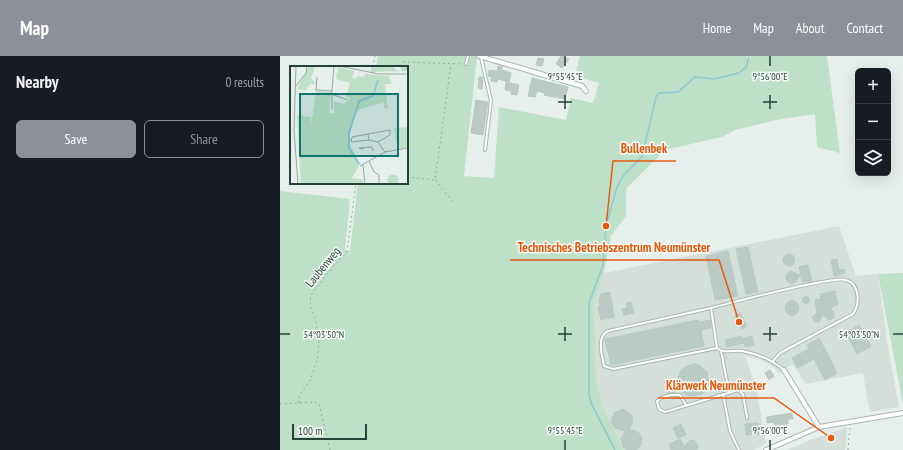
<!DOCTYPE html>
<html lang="en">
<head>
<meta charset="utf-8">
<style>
	:root { --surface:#171b24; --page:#20242c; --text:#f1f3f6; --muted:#9ea1a6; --line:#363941; --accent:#8c9099 }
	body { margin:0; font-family:"PT Sans Narrow",sans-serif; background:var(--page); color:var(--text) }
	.controls { position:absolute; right:12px; top:12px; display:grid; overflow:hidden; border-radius:6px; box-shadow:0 4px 16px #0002 }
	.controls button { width:36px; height:36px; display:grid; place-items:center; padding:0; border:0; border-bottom:1px solid var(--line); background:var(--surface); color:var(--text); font:20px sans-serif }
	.scale { position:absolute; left:12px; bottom:10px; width:75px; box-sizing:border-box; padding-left:4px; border:2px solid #24423a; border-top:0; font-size:11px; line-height:14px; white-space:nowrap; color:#24423a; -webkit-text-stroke:3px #f7fbf9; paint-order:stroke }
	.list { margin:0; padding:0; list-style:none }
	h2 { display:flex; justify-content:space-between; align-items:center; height:52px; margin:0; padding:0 16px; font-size:17px }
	h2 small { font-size:13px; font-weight:400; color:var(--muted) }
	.actions { display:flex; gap:8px; padding:12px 16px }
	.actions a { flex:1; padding:9px 0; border:1px solid var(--accent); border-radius:6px; text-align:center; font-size:14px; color:var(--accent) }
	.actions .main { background:var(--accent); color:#fff }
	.icon { flex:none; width:22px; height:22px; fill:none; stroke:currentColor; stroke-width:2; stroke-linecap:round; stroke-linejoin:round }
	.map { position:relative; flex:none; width:623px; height:394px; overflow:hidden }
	header { display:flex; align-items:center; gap:24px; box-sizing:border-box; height:56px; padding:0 20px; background:var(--accent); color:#fff }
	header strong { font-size:19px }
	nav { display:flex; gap:22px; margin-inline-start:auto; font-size:14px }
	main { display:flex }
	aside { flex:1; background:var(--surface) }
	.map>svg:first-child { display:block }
</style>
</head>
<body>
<header>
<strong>Map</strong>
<nav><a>Home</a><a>Map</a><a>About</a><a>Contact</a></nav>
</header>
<main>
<aside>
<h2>Nearby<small>0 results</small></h2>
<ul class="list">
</ul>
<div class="actions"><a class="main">Save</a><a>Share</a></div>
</aside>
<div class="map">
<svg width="623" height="394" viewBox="0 0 623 394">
	<rect width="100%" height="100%" fill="#e6efeb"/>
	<path fill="#d4dfda" d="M559 170 576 220 598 218 607 286 619 351 590 356 583 317 526 328 513 308 499 317 491 309 479 303 465 300 476 331 486 387 474 394H344L322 349 316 322 314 246 324 217Z
		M567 371 565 394H507L528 385Z"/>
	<path fill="#bfe0c8" d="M98 0H197L184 120 214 122 219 51 286 64 291 42 313 47 319 27 295 20 300 0H467V2L470 3 471 0H547L560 97 537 91 535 58 496 64 455 74 442 81 385 94 346 133V160L331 180 324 217 314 246 316 322 322 349 344 394H0V135L70 143 65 194 70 195 78 127H127V11H96Z
		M623 217V348L598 218Z"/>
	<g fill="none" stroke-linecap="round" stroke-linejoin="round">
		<path stroke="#8ec9d4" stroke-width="1.5" d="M335 394 311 347 309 338V247L323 209 326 170 337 131 343 120 362 101 376 41 379 37 398 36 415 21 434 23 459 17 466 11 469 0"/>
	</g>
	<path fill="#bbcac4" stroke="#b8c9c2" d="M281 0 289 3 282 12 276 8Z
		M258 2 264 3 262 10 256 9Z
		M218 10 222 11V14L231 17 229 26 218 23 217 26 211 25 212 21 208 20 209 14 217 15Z
		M199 21H203L202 33 198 32Z
		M252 22 288 31 285 43 264 39 265 37 257 35 255 41 248 40Z
		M226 26 239 29 237 39 231 38V35L225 34Z
		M196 44 208 46 203 79 191 77Z
		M468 191 478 236 466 238 456 193Z
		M448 195 458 240 435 244 426 200Z
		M503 204a6 6 0 1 1 12 0a6 6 0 1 1-12 0Z
		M557 203 559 214 564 213 565 217 554 220 551 204Z
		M528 209 532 225 522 226 519 211Z
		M511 215 520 219 516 226 512 228 508 226 506 222 507 218Z
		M555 235 558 249 550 251 554 257V262L549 264 543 259 539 266H535L532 261 537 257 535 244 541 243 540 238Z
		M330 236 334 261 321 264 318 251 320 250 319 243 321 238Z
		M522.5 244a3.5 3.5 0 1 1 7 0a3.5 3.5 0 1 1-7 0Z
		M505 252a7 7 0 1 1 14 0a7 7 0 1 1-14 0Z
		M351 246 354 257 344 259 342 253 347 252 346 247Z
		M460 257 467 270 462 273 455 259Z
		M418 264 419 266 430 264 431 272 421 274 424 290 331 309 325 283Z
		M579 269 591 290 577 298 566 277Z
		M461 280 462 282 472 280 474 289 465 291 464 287 446 291 445 284Z
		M539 282 557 317 545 324 534 303 517 312 512 302 529 293 527 289Z
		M415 308 421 310 427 316 429 328 426 334 422 338 413 340 406 339 394 329 396 336 387 337 385 326 397 325 401 314 407 310Z
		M490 314 494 320 489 324 485 317Z
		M344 353 352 360 353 366 349 373 358 376 362 382 361 390 356 394H347L343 391 341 383 345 375 335 372 331 366 334 357Z
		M512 357 513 363H508V368L495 369 494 366 487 367V361Z
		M478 367 479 378 466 379 465 368Z
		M401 368 406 379 398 382 393 372Z
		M400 383 404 390 410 384 415 385 418 390 417 394H391L389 388Z"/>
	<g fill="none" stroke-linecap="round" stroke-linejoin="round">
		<g stroke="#a8b8b2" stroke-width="4">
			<path id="lane" d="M201 1 211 45 205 94
				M186 8 188 0
				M431 252 328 275C316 281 322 299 324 310L333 313 437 292
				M441 295 449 336
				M493 305 500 297 573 258C580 248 580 228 566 224 554 219 451 247 431 252L437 292C444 298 453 294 462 295 478 298 491 303 504 314
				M443 338 450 375 459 394
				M406 349 400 339C392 338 383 340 377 345L379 353 385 356 458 334 463 338 467 362"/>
		</g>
		<g stroke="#a8b8b2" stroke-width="6">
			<path id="street" d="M199 0 302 30 306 35
				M504 314 539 371
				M486 394 539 371 623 357"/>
		</g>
		<path stroke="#86b3a5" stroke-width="1" stroke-dasharray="2 3" stroke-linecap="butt" d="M93 11 95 0
			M123 11V6L182 8
			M127 121 155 124 171 8
			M156 124 174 148
			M19 347V339L30 325 37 304 39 288 36 265 30 249 31 239 52 212 67 196 76 127
			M0 348 36 346 39 348 50 394
			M568 394 570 370"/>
		<use href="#lane" stroke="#fff" stroke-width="2"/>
		<use href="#street" stroke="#fff" stroke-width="4"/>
	</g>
	<path fill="none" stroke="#24423a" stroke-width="1.5" d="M285 0V10M490 0V10M285 39V53M490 39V53M278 46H292M483 46H497M285 271V285M490 271V285M0 278H10M278 278H292M483 278H497M613 278H623M285 384V394M490 384V394"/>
	<g text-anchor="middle" stroke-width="3" stroke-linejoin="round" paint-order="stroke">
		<g font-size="12" fill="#24423a" stroke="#f7fbf9">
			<text transform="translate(43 211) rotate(-51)" y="4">Laubenweg</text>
		</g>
	</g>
	<g transform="translate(10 10)">
		<rect width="118" height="118" fill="#e6efeb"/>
		<path d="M19 0H25L21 12 26 18H20L16 24 7 23ZM81 0H103L107 5H111V0H117V5L81 6ZM48 1 64 5 62 12 66 13 67 10 74 11 75 8 99 10 101 18H95L98 43 94 42V37L88 38 71 43 64 49 59 67 60 79 70 98 62 112 73 114V118H11L7 49 21 51V59L26 25 41 26 39 47H44V36L55 38 56 35H59L60 32 56 31 60 17 46 13ZM118 61V81L108 83 104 62ZM97.5 114a5.5 5.5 0 1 1 11 0a5.5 5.5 0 1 1-11 0Z" fill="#bfe0c8"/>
		<path fill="none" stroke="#8ec9d4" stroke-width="2" d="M69 98 59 82V67L69 35 83 30 88 14"/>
		<path fill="none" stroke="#98aaa4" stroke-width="1" d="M6 0 4 64 8 118M49 0 89 8H118M27 11 26 24 42 25 44 0M6 20 16 7 17 0M42 25 41 28 58 34M42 28V43M78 68 62 71 61 76 79 74M88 76 100 69V64L78 68 79 74 88 76 95 86M74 83 69 82 82 81 83 85M79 95 84 106 89 109V118M73 99 75 118M70 100 95 86 118 82"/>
		<path fill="#0f766e" fill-opacity="0.15" stroke="#0f766e" stroke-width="2" d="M10 28H108V90H10Z"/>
		<rect width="118" height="118" fill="none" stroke="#24423a" stroke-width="2"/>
	</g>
	<g font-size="10" text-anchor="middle" fill="#24423a" stroke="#f7fbf9" stroke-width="3" stroke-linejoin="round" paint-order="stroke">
		<text x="285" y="24">9°55'45"E</text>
		<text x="490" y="24">9°56'00"E</text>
		<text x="44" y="282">54°03'50"N</text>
		<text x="579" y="282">54°03'50"N</text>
		<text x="285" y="378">9°55'45"E</text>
		<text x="490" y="378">9°56'00"E</text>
	</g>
	<path fill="none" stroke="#e8590c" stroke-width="1.5" d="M326 170L333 105H396M459 266L439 204H230M551 382L494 342H378"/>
	<g fill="#e8590c" stroke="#f7fbf9" stroke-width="1.5">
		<circle cx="326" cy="170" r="4"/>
		<circle cx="459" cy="266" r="4"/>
		<circle cx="551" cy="382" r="4"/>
	</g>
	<g font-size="13" text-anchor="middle" font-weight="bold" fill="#e8590c" stroke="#f7fbf9" stroke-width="3" stroke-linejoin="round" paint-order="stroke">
		<text x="364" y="97">Bullenbek</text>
		<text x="334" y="196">Technisches Betriebszentrum Neumünster</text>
		<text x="436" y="334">Klärwerk Neumünster</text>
	</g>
</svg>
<div class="controls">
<button>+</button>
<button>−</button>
<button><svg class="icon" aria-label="layers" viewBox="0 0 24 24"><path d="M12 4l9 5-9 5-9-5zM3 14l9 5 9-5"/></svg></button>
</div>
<div class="scale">100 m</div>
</div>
</main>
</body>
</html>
